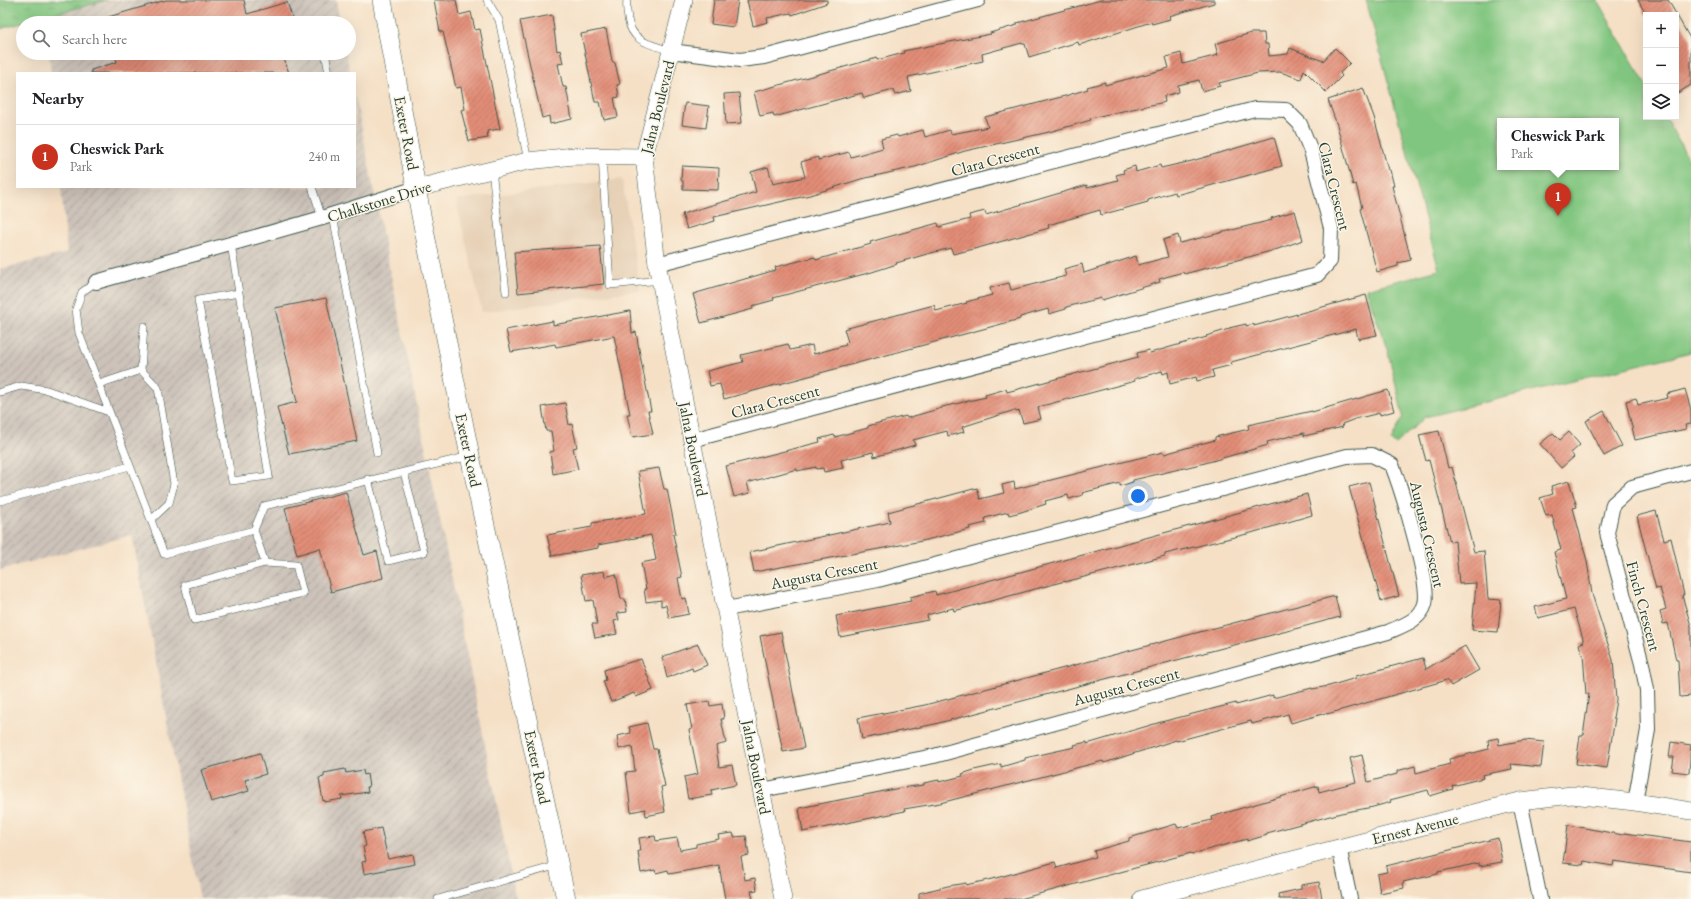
<!DOCTYPE html>
<html lang="en">
<head>
<meta charset="utf-8">
<style>
	:root { --surface:#fff; --page:#f6f6f6; --text:#202124; --muted:#757577; --line:#e0e0e0; --accent:#c8321e }
	body { margin:0; font-family:"EB Garamond",serif; background:var(--page); color:var(--text) }
	.controls { position:absolute; right:12px; top:12px; display:grid; overflow:hidden; border-radius:0px; box-shadow:0 4px 16px #0002 }
	.controls button { width:36px; height:36px; display:grid; place-items:center; padding:0; border:0; border-bottom:1px solid var(--line); background:var(--surface); color:var(--text); font:20px sans-serif }
	.you { position:absolute; left:1138px; top:496px; width:14px; height:14px; margin:-10px; border:3px solid #fff; border-radius:50%; background:#1a73e8; box-shadow:0 0 0 6px #1a73e833 }
	.badge { display:grid; place-items:center; width:26px; height:26px; border-radius:50%; background:var(--accent); color:#fff; font-size:13px; font-weight:700 }
	.pin { position:absolute; translate:-50% -33px; filter:drop-shadow(0 1px 2px #0008) }
	.pin::after { content:''; position:absolute; top:21px; width:14px; height:12px; background:inherit; clip-path:polygon(0 0,100% 0,50% 100%) }
	.popup { position:absolute; left:1497px; top:118px; width:122px; height:52px; box-sizing:border-box; display:grid; place-content:center; border-radius:0px; background:var(--surface); filter:drop-shadow(0 1px 3px #0005); font-size:13px; white-space:nowrap; color:var(--muted) }
	.popup b { font-size:15px; color:var(--text) }
	.popup::after { content:''; position:absolute; left:50%; top:100%; margin-left:-8px; border:8px solid transparent; border-top-color:var(--surface) }
	.list { margin:0; padding:0; list-style:none }
	h2 { display:flex; justify-content:space-between; align-items:center; height:52px; margin:0; padding:0 16px; font-size:17px }
	h2 small { font-size:13px; font-weight:400; color:var(--muted) }
	.list li { display:grid; grid-template-columns:26px 1fr auto; gap:12px; align-items:center; box-sizing:border-box; height:64px; padding:0 16px; border-top:1px solid var(--line) }
	.list b { display:block; font-size:15px; white-space:nowrap }
	.list p { margin:0; font-size:13px; white-space:nowrap; color:var(--muted) }
	.list em { font-size:13px; font-style:normal; color:var(--muted) }
	.icon { flex:none; width:22px; height:22px; fill:none; stroke:currentColor; stroke-width:2; stroke-linecap:round; stroke-linejoin:round }
	.map { position:relative; flex:none; width:1691px; height:899px; overflow:hidden }
	.search { position:absolute; background:var(--surface); box-shadow:0 4px 16px #0002; left:16px; top:16px; width:340px; height:44px; display:flex; align-items:center; gap:10px; box-sizing:border-box; padding:0 14px; border-radius:22px; color:var(--muted); font-size:15px }
	.panel { position:absolute; background:var(--surface); box-shadow:0 4px 16px #0002; left:16px; top:72px; width:340px; height:116px; border-radius:0px }
	.map>svg:first-child { display:block }
</style>
</head>
<body>
<div class="map">
<svg width="1691" height="899" viewBox="0 0 1691 899">
	<defs>
		<pattern id="industrial-furrows" width="10" height="10" patternUnits="userSpaceOnUse"><rect width="10" height="10" fill="#ccc2b9"/><path d="M-1 1l2-2M0 10L10 0M9 11l2-2" fill="none" stroke="#a59f97"/></pattern>
		<pattern id="grass-tufts" width="24" height="20" patternUnits="userSpaceOnUse"><rect width="24" height="20" fill="#81c680"/><path d="M3 7l-1-3M5 7V3M7 7l1-3M15 17l-1-3M17 17v-4M19 17l1-3" fill="none" stroke="#69a26a"/></pattern>
		<pattern id="building-hatch" width="6" height="6" patternUnits="userSpaceOnUse"><rect width="6" height="6" fill="#e28d77"/><path d="M-1 1l2-2M0 6l6-6M5 7l2-2" fill="none" stroke="#b77462"/></pattern>
	</defs>
	<rect width="100%" height="100%" fill="#fcf5e5"/>
	<filter id="ink" filterUnits="userSpaceOnUse"><feTurbulence type="fractalNoise" baseFrequency=".025" numOctaves="2"/><feDisplacementMap in="SourceGraphic" scale="8" xChannelSelector="R" yChannelSelector="G"/><feConvolveMatrix kernelMatrix="1 2 1 2 8 2 1 2 1" color-interpolation-filters="sRGB"/></filter>
	<filter id="wash" filterUnits="userSpaceOnUse"><feTurbulence type="fractalNoise" baseFrequency=".012" numOctaves="4" result="noise"/><feDisplacementMap in="SourceGraphic" scale="16" xChannelSelector="R" yChannelSelector="G"/><feGaussianBlur stdDeviation="0.9" result="paint"/><feColorMatrix in="noise" values="0 0 0 0 0 0 0 0 0 0 0 0 0 0 0 0 0 1.4 0 .05"/><feComposite in="paint" operator="in"/></filter>
	<g filter="url(#wash)">
		<rect width="100%" height="100%" fill="#f5e0c6"/>
		<path fill="#e6d0b6" d="M622 179 640 290 482 312 456 200Z"/>
		<path fill="url(#industrial-furrows)" d="M107 0H336L340 23H50L51 16Z
			M49 53H346L350 73H51Z
			M355 96 516 899H200L132 535 0 570V269L67 253 61 187H355Z"/>
		<path fill="url(#grass-tufts)" stroke="#50825a" d="M0 0H107L0 29Z"/>
		<path fill="#81c680" stroke="#50825a" fill-rule="evenodd" d="M1366 0H1597L1646 85V117H1665L1691 163V352L1425 417 1396 444 1391 441 1403 416 1388 352 1366 289 1439 270ZM1500 121H1616V167H1500Z"/>
		<g id="blocks">
			<path fill="url(#building-hatch)" d="M166 0H244L247 14 287 2 294 23H99L98 20Z
				M434 0H456L459 15 471 12 475 30 480 29 500 129 487 131 488 138 469 141 461 110 465 109 461 87 456 88 443 32H440Z
				M714 0H738L734 27 711 24Z
				M747 0H827V3L792 15 791 13 767 18 768 22 753 26Z
				M1101 0H1214V3L1169 16 1170 19 1152 24 1151 22 1079 45 1078 42 1029 57 1025 44H1022V43L982 54 983 61 908 77 911 91 895 95 893 90 864 98 862 93 774 117 773 113 760 116 754 92 877 58V60L904 53 903 51 991 34 990 33 1017 25V23Z
				M1638 0H1668L1691 40V85L1676 94V15H1646Z
				M552 15 557 51 560 50 563 63 558 64 563 87H566L572 119 550 124 549 116 542 118 520 21Z
				M606 29 612 61 615 63 620 84 617 85 619 97 614 98 618 117 604 120 600 102H595L581 34Z
				M1251 33H1264L1265 44H1268L1269 56 1288 54 1290 48 1323 61 1335 48 1350 63 1340 73 1342 76 1326 92 1304 70 1301 79 1280 72 1258 73 1219 83 1220 86 1202 91 1199 80 1178 85 1179 92 1164 96 1165 102 1090 118 1091 120 1049 132 965 151 915 167 861 179 810 195 714 217 715 221 687 229 682 214 756 192 751 172 768 167 773 184 805 177 801 162 818 157V160L849 152 851 157 883 148 881 139 897 135 898 137 923 130 925 137 950 130 951 134 988 127 985 117 1065 96 1088 89 1087 87 1105 82V85L1169 68 1166 57 1181 53 1183 64 1218 55 1215 44Z
				M114 53H282L289 73H91V70L117 62Z
				M1363 88 1374 117 1388 170H1390L1394 186H1392L1411 260 1398 263V266L1377 272 1360 209 1362 208 1356 184 1353 185 1337 125 1328 100Z
				M739 93 742 123 726 124 724 94Z
				M685 103 709 106 706 128 682 125Z
				M1274 137 1282 166 1176 195 1175 192 1148 200V202L1101 215 1100 210 1048 225 1049 228 978 248 953 254 951 248 927 254 896 263 897 264 872 272 773 298 774 300 752 306 753 309 701 323 693 294 776 270 775 267 815 257 816 260 871 244 870 242 938 223 939 227 970 219 969 215 985 211 986 215 1087 185V188L1118 180 1116 175 1124 173 1123 170 1135 166 1136 172 1160 165 1161 168 1192 161Z
				M682 166 719 168 718 190 683 189V181L681 180Z
				M1295 211 1303 240 1275 250 1184 274 1183 272 1159 279 1160 282 1102 300 1101 298 1066 307V309L1049 314 1048 309 1020 317V319L724 399 720 384 710 386 707 371 743 362 741 355 788 344 790 350 812 345 814 354 846 345 845 343 848 342 844 329 934 305 936 311 967 303 966 302 992 295 990 288 1009 283 1011 290 1066 276 1064 269 1082 264 1084 273 1136 256 1138 265 1168 257 1163 240 1178 235 1180 243 1272 220 1271 218Z
				M600 246 604 284 518 293 514 252Z
				M1366 295 1377 335 1358 339 1356 329 1231 362 1232 365 1212 370 1214 377 1197 381 1196 377 1170 384 1168 372 1163 374 1162 371 1134 379 1135 381 1038 407 1041 419 1023 423 1019 411 1016 412 1015 410 962 427 964 432 948 436 947 431 913 440 915 445 874 457 873 452 841 460 843 468 824 472 823 468 816 469V467L797 471V469L747 483 750 493 734 497 726 466 820 442 819 439 834 435 835 437 868 428V426L882 422 906 416 907 418 942 408V407L986 397 985 395 1006 389 1007 392 1138 357 1137 353 1149 350 1150 353 1174 346 1207 337 1206 336 1229 329V328L1246 324V326L1254 324V326Z
				M326 298 357 441 289 454 277 407 297 402 275 308Z
				M630 311 632 333 636 332 640 355 651 411H648L653 434 632 437 627 414H630L614 336 556 347 555 344 511 352 506 330 553 321V325Z
				M1685 389 1691 410V424L1685 425 1686 429 1635 440 1626 401 1636 398 1638 405 1668 398 1667 394Z
				M1388 390 1394 411 1380 415V413L1355 419 1342 424 1343 427 1304 436V433L1291 436 1267 442 1268 445 1205 463 1133 480V482L1120 486V483L1105 487 1082 493 1083 495 1069 499 1068 495 1045 501 1046 504 1021 512 1009 515 1008 512 985 518 986 523 969 527 970 529 922 541 754 572 750 552 890 522 888 512 977 488 980 499 1004 493 1002 485 1014 482 1015 489 1163 452 1164 454 1215 440V437L1249 429 1248 425 1312 411V412Z
				M565 403 569 425 572 424 577 447 573 448 578 469 553 474 550 452 554 451 551 431H546L542 407Z
				M1604 411 1622 446 1604 456 1586 421Z
				M1439 431 1448 468 1452 467 1474 552 1484 551 1488 599 1501 600 1498 632 1472 630 1476 583 1459 584 1455 541 1450 542 1429 460 1426 461 1419 435Z
				M1569 432 1580 445 1571 453 1574 457 1561 468 1540 444 1553 433 1560 440Z
				M659 468 664 489H667L676 534H673L682 577 678 578 682 599 686 598 689 614 669 618 666 605 661 606V600L646 602 644 589H646L641 563 656 560 651 535 598 545V548L552 556 547 535 592 527V523L646 514 638 471Z
				M1569 481 1577 507 1573 508 1587 561 1592 594 1613 660 1616 700 1613 718H1615L1607 768 1576 764 1580 736H1583L1589 694H1586L1583 654 1582 655 1579 644 1584 642 1574 609 1538 618 1535 607 1566 599 1554 552 1561 550 1552 515 1546 516 1540 498 1553 494 1551 486Z
				M1369 482 1399 596 1381 601 1349 487Z
				M346 492 364 555 377 551 383 578 331 592 320 548 297 555 285 508Z
				M1307 494 1312 515 1251 533 1165 554V556L1065 582V581L954 611 953 608 927 615 928 620 840 637 836 616 911 601 910 597 935 591 936 595Z
				M1656 511 1664 540 1671 538 1684 595H1682L1691 626V696L1680 697 1678 660H1676L1668 623 1663 624 1660 611 1666 609 1660 588 1656 589 1637 516Z
				M604 571 605 577 616 574 621 599H625L627 612 617 613 619 620 614 621 617 634 595 638 592 624H597L593 600 586 601 581 575Z
				M1335 596 1340 617 935 724 862 739 858 718 925 705Z
				M781 632 804 748 783 752 760 636Z
				M698 644 707 665 693 671 692 668 667 678 662 657Z
				M1465 646 1479 670 1451 686 1447 680 1327 714 1326 713 1291 723 1288 714 1252 724 1251 721 1177 741 1176 740 1104 763 1103 761 940 803 904 809 905 811 803 832 799 808 900 788 924 785V783L939 780V782L963 776 962 774 974 770 1001 764V767L1025 760V758L1075 747 1074 745 1087 742V744L1161 722 1236 703V705L1273 695V698L1312 688V689L1329 686 1356 678V676L1423 658 1426 669Z
				M641 659 653 690 636 697 634 693 611 702 603 681 606 680 604 670Z
				M709 701 710 706 722 704 724 719H721L726 743 716 746 719 767 732 765 736 785 711 790 712 795 688 799 684 777 698 774 689 730 692 729 687 705Z
				M647 723 653 749H657L665 786 661 787 665 812 646 816 645 809 631 812 626 772 635 771 632 746 619 749 617 736 631 733 629 727Z
				M1498 738 1499 745 1525 740 1544 742 1541 767 1511 764 1512 769 1482 775 1483 778 1452 786 1453 789 1430 796 1428 790 1390 800 1391 802 1373 807 1341 813 1267 833V835L1247 841V839L1192 854 1191 853 1020 899H919V893L948 886 966 883V885L996 878 1055 862 1057 868 1096 857 1094 851 1129 841V838L1176 824 1178 828 1212 820 1211 817 1318 786 1319 792 1356 782 1350 758 1362 755 1368 782 1397 774V771L1415 766 1416 773 1450 764 1449 759 1489 749 1488 740Z
				M1671 742 1691 745 1689 773 1672 771 1674 757H1669Z
				M260 753 266 774 245 780 249 791 211 802 201 770Z
				M345 769 346 773 363 770 364 775 367 774 369 787H367L368 792 341 796 342 799 325 802V800L323 801 319 778 324 777V773Z
				M1568 825 1623 835 1624 833 1691 842V872L1614 861 1613 866 1584 861 1583 865 1563 863Z
				M381 828 388 859 413 854 415 864 364 874 362 862 366 861 363 847 366 846 363 832Z
				M733 833 734 837 746 836 749 855 741 857 745 880 755 878 757 890 751 891 753 899H725L719 865 669 874 668 870 656 873 655 870 641 873 638 851H641L639 838 655 836 656 841 677 838 680 850 696 847V844L719 839 718 835Z
				M1498 838 1502 862 1479 866V863L1438 872V874L1403 882 1404 888 1380 893 1377 874 1387 872 1386 866Z
				M1319 882 1322 899H1279L1278 894 1301 889V885Z"/>
		</g>
	</g>
	<g filter="url(#ink)">
		<use href="#blocks" fill-opacity="0" stroke="#3f554a" stroke-width="1"/>
		<g fill="none" stroke-linecap="round" stroke-linejoin="round">
			<g stroke="#3f554a" stroke-width="8">
				<path id="service" d="M487 0 499 20 528 161
					M627 0C626 7 627 12 628 19 632 43 651 44 671 51
					M325 53 329 73
					M602 156 610 285 661 280
					M492 170 506 292
					M312 187 322 218
					M333 215 377 453
					M231 244 269 476 232 481 198 300 239 293
					M96 282 82 292 76 309 79 333 164 554 254 530 264 506 470 456
					M141 370 144 326
					M99 384 141 370 158 388 174 484 169 503 151 520
					M0 392 21 386 47 390 109 412
					M368 479 388 561 424 552 404 472
					M0 501 130 466
					M254 530 265 563 296 565 303 593 194 620 185 585 265 563
					M438 899 559 865"/>
			</g>
			<g stroke="#3f554a" stroke-width="16">
				<path id="minor" d="M671 51 740 60 764 57 978 0
					M657 264 1255 109 1286 110 1300 124 1311 151 1331 228 1330 261 1317 275 692 440
					M96 282 322 218 417 188
					M726 609 878 580 1347 456 1372 455 1392 465C1401 488 1431 584 1425 604 1420 621 1401 626 1388 632L934 756 762 790
					M1520 801 1540 899
					M1635 802 1648 730 1647 690 1642 664 1607 533 1613 504 1632 487 1691 471
					M1339 847 1350 899"/>
			</g>
			<g stroke="#3f554a" stroke-width="18">
				<path id="tertiary" d="M684 0 644 157 657 264 783 899
					M417 188 528 161 574 156 644 157
					M1142 899 1520 801 1572 795 1635 802 1691 811"/>
			</g>
			<g stroke="#3f554a" stroke-width="20">
				<path id="secondary" d="M382 0 421 215 470 456 566 899"/>
			</g>
			<use href="#service" stroke="#fff" stroke-width="7"/>
			<use href="#minor" stroke="#fff" stroke-width="14"/>
			<use href="#tertiary" stroke="#fff" stroke-width="17"/>
			<use href="#secondary" stroke="#fff" stroke-width="19"/>
		</g>
	</g>
	<g text-anchor="middle" stroke-width="3" stroke-linejoin="round" paint-order="stroke">
		<g font-size="16" fill="#1f3d34" stroke="#fcf5e5">
			<text transform="translate(657 107) rotate(-76)" y="6">Jalna Boulevard</text>
			<text transform="translate(407 133) rotate(79)" y="6">Exeter Road</text>
			<text transform="translate(995 159) rotate(-15)" y="6">Clara Crescent</text>
			<text transform="translate(1335 186) rotate(76)" y="6">Clara Crescent</text>
			<text transform="translate(379 201) rotate(-17)" y="6">Chalkstone Drive</text>
			<text transform="translate(775 401) rotate(-15)" y="6">Clara Crescent</text>
			<text transform="translate(694 449) rotate(79)" y="6">Jalna Boulevard</text>
			<text transform="translate(469 450) rotate(78)" y="6">Exeter Road</text>
			<text transform="translate(1428 534) rotate(77)" y="6">Augusta Crescent</text>
			<text transform="translate(824 573) rotate(-11)" y="6">Augusta Crescent</text>
			<text transform="translate(1644 606) rotate(75)" y="6">Finch Crescent</text>
			<text transform="translate(1126 686) rotate(-15)" y="6">Augusta Crescent</text>
			<text transform="translate(538 767) rotate(78)" y="6">Exeter Road</text>
			<text transform="translate(757 767) rotate(79)" y="6">Jalna Boulevard</text>
			<text transform="translate(1415 828) rotate(-14)" y="6">Ernest Avenue</text>
		</g>
	</g>
</svg>
<div class="controls">
<button>+</button>
<button>−</button>
<button><svg class="icon" aria-label="layers" viewBox="0 0 24 24"><path d="M12 4l9 5-9 5-9-5zM3 14l9 5 9-5"/></svg></button>
</div>
<div class="you"></div>
<div class="pin badge" style="left:1558px;top:216px">1</div>
<div class="popup"><b>Cheswick Park</b>Park</div>
<div class="search"><svg class="icon" aria-label="search" viewBox="0 0 24 24"><circle cx="10" cy="10" r="6"/><path d="M15 15l6 6"/></svg>Search here</div>
<section class="panel">
<h2>Nearby<small></small></h2>
<ul class="list">
<li><span class="badge">1</span><div><b>Cheswick Park</b><p>Park</p></div><em>240 m</em></li>
</ul>
</section>
</div>
</body>
</html>
